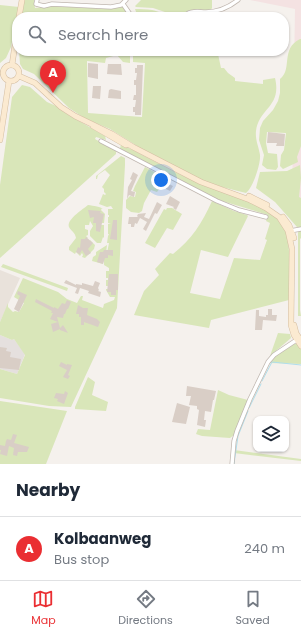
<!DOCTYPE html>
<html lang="en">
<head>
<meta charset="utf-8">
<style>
	:root { --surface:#fff; --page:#f6f6f7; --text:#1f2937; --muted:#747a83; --line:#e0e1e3; --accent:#ea2e32 }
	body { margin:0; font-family:Poppins,sans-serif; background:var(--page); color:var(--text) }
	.controls { position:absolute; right:12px; bottom:12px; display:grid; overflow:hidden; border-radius:8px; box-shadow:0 1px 3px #0004 }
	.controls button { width:36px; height:36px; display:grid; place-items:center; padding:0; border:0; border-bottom:1px solid var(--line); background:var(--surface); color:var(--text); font:20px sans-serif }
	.you { position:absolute; left:161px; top:180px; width:14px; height:14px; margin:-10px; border:3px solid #fff; border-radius:50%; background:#1a73e8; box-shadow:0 0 0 6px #1a73e833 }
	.badge { display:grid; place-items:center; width:26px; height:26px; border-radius:50%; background:var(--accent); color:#fff; font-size:13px; font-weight:700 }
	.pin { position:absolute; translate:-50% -33px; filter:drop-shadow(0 1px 2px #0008) }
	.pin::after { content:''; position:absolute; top:21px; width:14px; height:12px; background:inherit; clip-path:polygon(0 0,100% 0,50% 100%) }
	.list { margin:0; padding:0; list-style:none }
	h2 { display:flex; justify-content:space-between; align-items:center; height:52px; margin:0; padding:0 16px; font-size:17px }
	h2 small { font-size:13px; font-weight:400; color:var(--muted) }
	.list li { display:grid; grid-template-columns:26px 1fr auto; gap:12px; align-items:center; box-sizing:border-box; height:64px; padding:0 16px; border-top:1px solid var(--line) }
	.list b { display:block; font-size:15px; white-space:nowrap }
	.list p { margin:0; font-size:13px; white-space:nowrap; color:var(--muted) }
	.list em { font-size:13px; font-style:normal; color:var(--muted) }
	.icon { flex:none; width:22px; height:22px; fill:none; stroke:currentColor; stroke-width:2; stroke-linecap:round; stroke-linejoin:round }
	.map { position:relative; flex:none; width:301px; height:464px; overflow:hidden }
	.search { position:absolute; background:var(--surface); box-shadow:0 1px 3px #0004; left:12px; right:12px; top:12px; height:44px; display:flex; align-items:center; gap:10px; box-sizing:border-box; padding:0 14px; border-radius:16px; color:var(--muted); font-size:15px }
	.sheet { height:116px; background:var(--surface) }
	nav { display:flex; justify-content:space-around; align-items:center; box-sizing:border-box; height:56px; border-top:1px solid var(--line); background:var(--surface); font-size:11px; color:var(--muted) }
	nav a { display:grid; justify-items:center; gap:2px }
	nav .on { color:var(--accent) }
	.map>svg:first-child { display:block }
</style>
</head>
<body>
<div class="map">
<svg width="301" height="464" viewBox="0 0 301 464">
	<rect width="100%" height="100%" fill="#f5f1ed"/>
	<path fill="#e9e2db" d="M0 270 20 278 0 322Z"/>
	<path fill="#e5e0de" d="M0 335 12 340 14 339 25 354 17 374 0 369Z"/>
	<path fill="#f4e2e2" d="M250 0H301V201L292 200 295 9Z"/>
	<path fill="#d9e6b9" d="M24 0H34L35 8 53 6 111 9 123 6 129 17H123V15L70 13V17H21Z
		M141 0H212V8L210 11 190 10 186 12 185 17H179L177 12 171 14 153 8 136 7 135 6Z
		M0 5 19 7 11 47 6 58 0 63Z
		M135 9C141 9 147 9 152 10 160 11 168 18 177 14L178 17H138Z
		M300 39H301V146L297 157 298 162 283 169 280 166 281 155 284 150 286 133 267 132 266 143 268 153 277 154 278 167 276 170 267 169 262 165 264 155 259 140 260 128 263 121 273 110 278 101 280 93V79C293 69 280 49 300 39Z
		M19 51H125L130 52V63L123 62 117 55 106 58 105 63 87 61 88 113 142 117 145 63 133 62V51H221V53L218 54 221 68H224L228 73 235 78V81L263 84V80L275 78C282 107 259 108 256 131 255 140 259 147 260 155 261 163 253 188 246 193L214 185 193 176 145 151 110 129 86 119 69 108 34 74 23 69 20 64Z
		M22 85 30 87 47 102 56 106 67 114 105 136 106 140 96 137 95 139 116 151V154L0 258V185L12 97Z
		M121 144C147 157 172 171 198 183 223 195 269 200 284 227 292 242 289 281 289 300L211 320 209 328 134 315 144 291 159 275 155 269 170 253 173 254C192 239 202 223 212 201L234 211 247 215 248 216 228 257 201 250 190 293 220 299 234 258 260 260 267 240 265 239 270 223 266 221 268 215 219 200 120 149Z
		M121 156 125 158V165L117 308 71 407 49 406 0 398V369L17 374 25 355 14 339 12 340 0 335V322L8 303V307L13 312 15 311 19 312 24 303 14 297 23 278 58 292 67 299 77 303 81 296H83L82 300 103 308 104 304 114 300 115 297H110L106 290V289H113V286H106V280H108V278H106V271H109V268L104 265V258H103V264L92 261 93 257 96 255V252L107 245 106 253H107L109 243H107L108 236 109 234H108V224H111L108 223V217H109V215H108V209H113L111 206 107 207 99 204 103 194 105 195 106 194 104 192V189L102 187 110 175 105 170 98 175 97 179H96V176Z
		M300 165 301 178 299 197 301 198V227H297L275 202 256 188 260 172 287 171Z
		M145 167 160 175 155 185 160 188 157 192 151 190 144 203 142 211 139 213 131 212 126 208V200L130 196 135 197 136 192 133 191 135 186Z
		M88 205C94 206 100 206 105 210L102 208 101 210 105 214 104 223H101V225H104V241V238L103 237 101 243H97L90 236V231L93 226 90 221 89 225H85V229L88 230V235L86 236 88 238H86L88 244 90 240 95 245 94 249 85 258 82 257 83 255 82 253 80 256 76 252 75 254 69 250V247L76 238C75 232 71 231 69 227 66 220 83 209 88 205Z
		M167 208H172L182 214 173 230 167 228 155 248 145 243 164 209 166 210Z
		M298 231H301V238L300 239V310L301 316H298Z
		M3 264 68 288 67 291 1 267Z
		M278 333 290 334 291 338 270 356Z
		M293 344H297L301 347V364L270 363 278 354Z
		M88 377 95 382 92 395 108 402 106 411 75 409V407Z
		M218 390 229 395 248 400 234 435 230 438 202 436 196 434 198 429 210 430Z
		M0 401 67 411 46 464H0Z
		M234 450 301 459V461L234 453Z"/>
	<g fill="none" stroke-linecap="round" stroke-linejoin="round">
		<path stroke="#afdeec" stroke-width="1" d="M262 381 272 362 301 365
			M249 408 261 384
			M234 464 238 436 248 411"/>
	</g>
	<path fill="#d9cec6" d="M88 63 98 64V79L88 77Z
		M108 64H121L122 75 107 74Z
		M137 65H143L141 115H135V112H133V107H135L136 100H133L134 95H136V85H134V80H136L137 73H135V68H137Z
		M93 86H101L100 99 92 98Z
		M111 89 121 91V99L108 98 109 90Z
		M268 132 285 134 284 146H276L277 143H267Z
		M133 172 138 175 131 191 135 192 134 197 129 195 127 199 128 187 132 180 130 179Z
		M159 179 173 186 170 191 166 189 164 183 162 187 156 184Z
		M170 196 180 202 176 210 173 208 174 207 166 204Z
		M157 202 162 205 157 214 155 213 146 231 143 229 147 222 140 218 137 224 135 223 134 227H131V224H128L129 217H138L137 216 138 214 146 213 144 217 149 219Z
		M88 210 101 211 100 213 104 214 100 232 96 231V223H93L94 217 90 218Z
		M113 220H117V240L110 239Z
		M86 237 93 243 88 249 91 253 86 256 82 250 79 255V254L76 252 78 247 80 248 81 239H85Z
		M104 250H113V256L108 255V258H105L103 264 97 262 100 252H103Z
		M109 274H118V290H116V295H111V292H107Z
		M66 280 76 285V284L82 285V283L93 286 95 281 100 283 98 288 99 290 98 291 101 292 100 297 88 293 89 291 80 288 78 294 75 293 77 288 64 283Z
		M18 291 27 295 19 312 14 309 20 296 17 294Z
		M36 299 54 308V307L58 309 62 303 65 304 67 300 71 302 68 309H67L65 314H64L63 318 57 317 60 328 63 325 68 333 60 330V329L53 332 51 324 58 322 50 319 53 313H51L52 311 35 302Z
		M78 305 83 308H88L87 315 97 319 100 322 98 327 84 322V325H81V317H79V314H76Z
		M268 309H272V315H277L276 321 263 320 262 330H255L256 310H259V316L266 317V315H268Z
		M0 347 7 348 6 351 11 352 10 357 21 359 19 370 0 368Z
		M61 362 67 365V364L72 365 68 375 70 376 68 379 63 377 67 370 59 366Z
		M187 386 216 391 214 400H213L211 412 205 411 204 420H206L205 427 197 425 199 410 197 409V406L189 405 191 396H186Z
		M65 391 68 393 64 404 57 401 58 399 54 398 56 393 64 394Z
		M177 403 190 407 186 424 172 422Z
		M13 434 17 435 14 443 29 447 27 452H18L17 456 13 455 14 448 9 446 7 456 0 454 1 450H0V445L5 446 6 441 7 439 11 440Z"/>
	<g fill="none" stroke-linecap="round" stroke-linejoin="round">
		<g stroke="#c0b7b0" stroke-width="5">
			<path id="street" d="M37 0 36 4 44 6 52 4 111 7 121 5 126 0
				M123 4 132 17
				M186 17 187 14C193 10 199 12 206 12 219 12 228 8 238 0
				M101 141 217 201 239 210 266 217
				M290 231 301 229
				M232 464 234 441 237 431 250 399 268 362 274 355 298 339"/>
		</g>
		<g stroke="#d4bea2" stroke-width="6">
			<path id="secondary" d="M19 17 22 0
				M3 73a8 8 0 1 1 16 0a8 8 0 1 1-16 0Z
				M12 65 17 31
				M19 76 35 83 61 107 75 116 112 134 133 147 201 182 250 200 266 208 279 217 288 231 292 249 291 325 294 335 301 346
				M93 126 126 145
				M0 140 9 81
				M249 196 267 205
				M283 217 289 225 294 238
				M294 325 296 333 301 341"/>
		</g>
		<use href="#street" stroke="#fff" stroke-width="3.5"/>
		<use href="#secondary" stroke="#fbead1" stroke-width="5"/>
	</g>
</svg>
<div class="controls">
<button><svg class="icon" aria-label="layers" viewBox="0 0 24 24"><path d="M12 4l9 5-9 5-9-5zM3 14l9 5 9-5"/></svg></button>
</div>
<div class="you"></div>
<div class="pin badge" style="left:53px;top:93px">A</div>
<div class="search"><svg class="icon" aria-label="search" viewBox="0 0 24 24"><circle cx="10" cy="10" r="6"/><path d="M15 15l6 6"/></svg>Search here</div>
</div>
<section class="sheet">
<h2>Nearby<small></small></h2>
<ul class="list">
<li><span class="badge">A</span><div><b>Kolbaanweg</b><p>Bus stop</p></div><em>240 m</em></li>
</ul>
</section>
<nav>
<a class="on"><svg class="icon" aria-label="map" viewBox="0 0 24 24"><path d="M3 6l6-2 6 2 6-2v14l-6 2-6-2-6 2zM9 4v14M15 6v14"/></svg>Map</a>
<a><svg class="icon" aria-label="directions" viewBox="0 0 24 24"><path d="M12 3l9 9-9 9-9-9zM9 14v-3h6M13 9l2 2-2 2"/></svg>Directions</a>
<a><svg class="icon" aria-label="saved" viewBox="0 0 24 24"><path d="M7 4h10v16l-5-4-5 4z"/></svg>Saved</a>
</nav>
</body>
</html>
